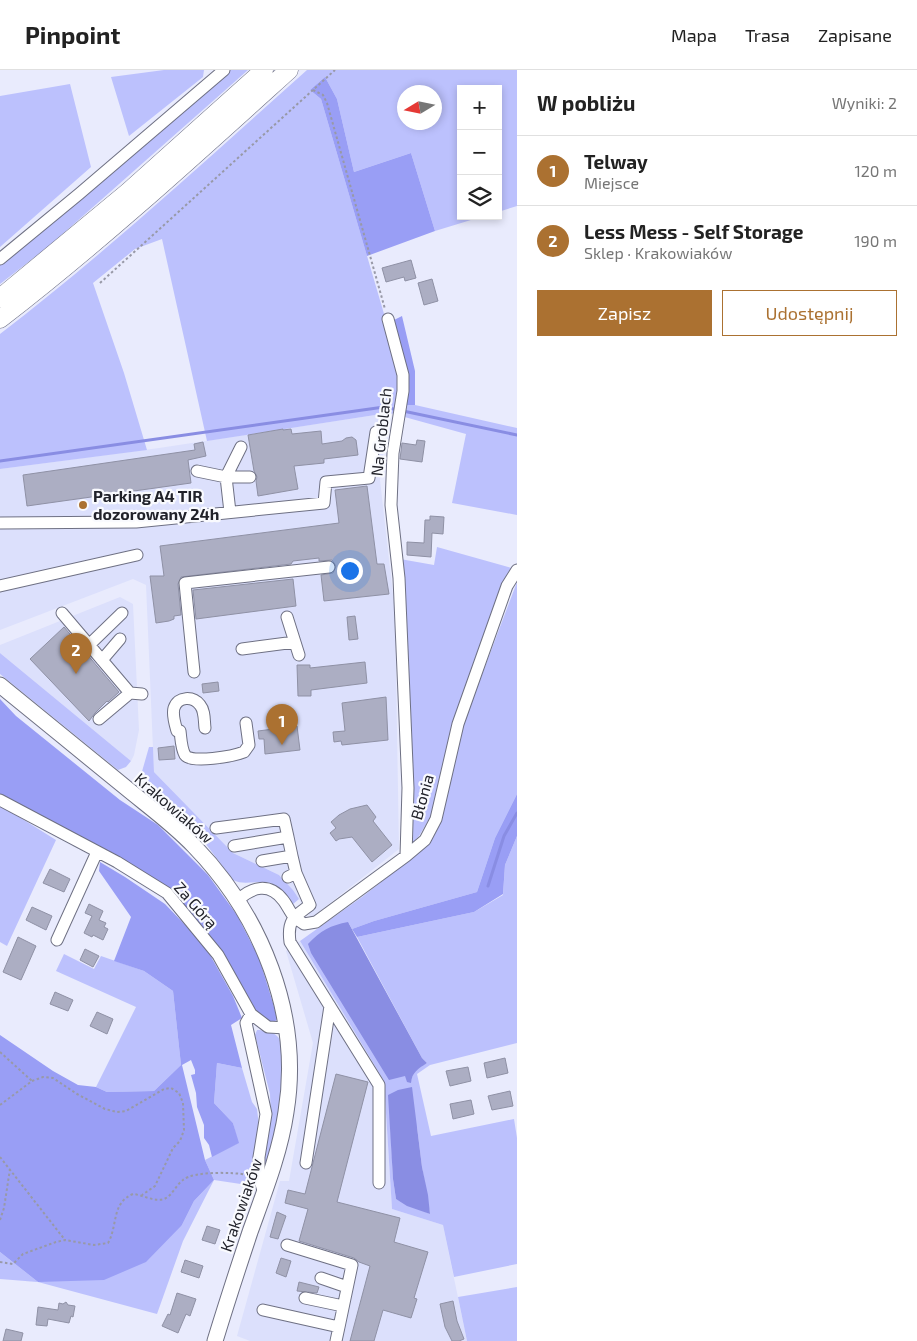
<!DOCTYPE html>
<html lang="pl">
<head>
<meta charset="utf-8">
<style>
	:root { --surface:#fff; --page:#f6f6f6; --text:#222; --muted:#767676; --line:#e0e0e0; --accent:#ab7131 }
	body { margin:0; font-family:"Exo 2",sans-serif; background:var(--page); color:var(--text) }
	.controls { position:absolute; right:15px; top:15px; display:grid; overflow:hidden; border-radius:0px; box-shadow:0 2px 8px #0003 }
	.controls button { width:45px; height:45px; display:grid; place-items:center; padding:0; border:0; border-bottom:1px solid var(--line); background:var(--surface); color:var(--text); font:25px sans-serif }
	.compass { position:absolute; left:397px; top:15px; width:45px; height:45px; border-radius:50%; background:var(--surface); box-shadow:0 2px 8px #0003; rotate:260deg }
	.you { position:absolute; left:349px; top:500px; width:18px; height:18px; margin:-12px; border:4px solid #fff; border-radius:50%; background:#1a73e8; box-shadow:0 0 0 8px #1a73e833 }
	.badge { display:grid; place-items:center; width:32px; height:32px; border-radius:50%; background:var(--accent); color:#fff; font-size:16px; font-weight:700 }
	.pin { position:absolute; translate:-50% -41px; filter:drop-shadow(0 1px 2px #0008) }
	.pin::after { content:''; position:absolute; top:26px; width:18px; height:15px; background:inherit; clip-path:polygon(0 0,100% 0,50% 100%) }
	.list { margin:0; padding:0; list-style:none }
	h2 { display:flex; justify-content:space-between; align-items:center; height:65px; margin:0; padding:0 20px; font-size:21px }
	h2 small { font-size:16px; font-weight:400; color:var(--muted) }
	.list li { display:grid; grid-template-columns:32px 1fr auto; gap:15px; align-items:center; box-sizing:border-box; height:70px; padding:0 20px; border-top:1px solid var(--line) }
	.list b { display:block; font-size:19px; white-space:nowrap }
	.list p { margin:0; font-size:16px; white-space:nowrap; color:var(--muted) }
	.list em { font-size:16px; font-style:normal; color:var(--muted) }
	.actions { display:flex; gap:10px; padding:15px 20px }
	.actions a { flex:1; padding:11px 0; border:1px solid var(--accent); border-radius:0px; text-align:center; font-size:18px; color:var(--accent) }
	.actions .main { background:var(--accent); color:#fff }
	.icon { flex:none; width:28px; height:28px; fill:none; stroke:currentColor; stroke-width:2; stroke-linecap:round; stroke-linejoin:round }
	.map { position:relative; flex:none; width:517px; height:1271px; overflow:hidden }
	header { display:flex; align-items:center; gap:30px; box-sizing:border-box; height:70px; padding:0 25px; background:var(--surface); border-bottom:1px solid var(--line) }
	header strong { font-size:24px }
	nav { display:flex; gap:28px; margin-inline-start:auto; font-size:18px }
	main { display:flex }
	aside { flex:1; background:var(--surface) }
	.map>svg:first-child { display:block }
</style>
</head>
<body>
<header>
<strong>Pinpoint</strong>
<nav><a>Mapa</a><a>Trasa</a><a>Zapisane</a></nav>
</header>
<main>
<div class="map">
<svg width="517" height="1271" viewBox="0 0 517 1271">
	<rect width="100%" height="100%" fill="#e9ebfd"/>
	<path fill="#dce0fc" d="M388 343 380 410 395 542 399 779 311 848 293 820 279 805 233 783 154 702 146 515 133 509 0 560V399L159 378Z
		M120 527 133 534 139 660 134 685 131 691 0 583V575Z
		M300 871 384 1011 392 1139 443 1155 467 1271H250L237 1266 280 1111H289L313 973 286 881Z"/>
	<path fill="#bcc1fd" fill-rule="evenodd" d="M164 0H204L203 7 129 66 111 7Z
		M227 0H248L49 176 0 214V195L161 59Z
		M307 0H517V136L498 142V19H461V146H484L435 161 411 83 354 102 337 29 325 7 310 20 321 29 399 295 396 344 388 343 207 371 162 169 135 179 93 213 124 303 147 380 0 399V264C107 182 206 90 307 0ZM404 22H434V52H404Z
		M70 14 91 97 0 177V26Z
		M404 335H415L517 358V445L452 433 466 364 401 346Z
		M437 477 515 499 432 744 419 766 411 775 400 489 434 495Z
		M517 512V724L495 768 477 822 374 851 352 859 348 852 405 1006 412 1007 415 1000 427 993 422 988 357 867 474 842 503 825 505 795 517 766V973L430 995 417 1004 431 1066 514 1049 517 1068V1194L454 1207 443 1155 392 1139 384 1011 300 871 362 827 426 777 444 740 463 655ZM389 1025 417 1057 422 1097 430 1144 396 1129 393 1109Z
		M0 583 131 691 126 697 118 700 0 604Z
		M149 677H153L154 702 233 783 279 805 293 820 299 829 292 835C287 829 282 820 276 816 263 807 246 817 233 810L193 757 144 711 141 705Z
		M0 735 56 770 7 876 0 872Z
		M64 884 94 899 101 886 144 901 173 921 181 995 154 1021 107 1022 96 1017 136 937 56 901Z
		M257 960C263 960 274 962 278 967 288 978 279 1047 276 1062 273 1073 269 1085 266 1096L263 1099 262 1094 271 1049 270 1024 255 965Z
		M217 993 242 998 252 1032 257 1039 259 1056 254 1116 214 1110 183 1171 157 1244 38 1212 0 1209V1182L38 1212 182 1155 194 1131 214 1110 205 1090 238 1073 233 1053 214 1033Z
		M517 1217V1271H467L458 1227Z"/>
	<path fill="#999ef5" d="M325 7 337 29 354 102 411 83 435 161 367 186 321 29 310 20Z
		M402 246 415 301V335H404L392 251Z
		M0 629 16 646 120 730 158 755 208 805 237 845 259 888 273 933 277 949 273 954 256 945 165 818 0 724Z
		M517 724V766L505 795 503 824 474 842 357 867 352 859 374 851 477 822 495 768Z
		M100 792 125 807 165 834 191 861 209 883 233 926 242 948 231 955 242 998 217 993 214 1033 233 1053 239 1073 212 1087 209 1075 204 1068V1055L197 1037 196 1023 191 1005 195 1004V1000L191 990 182 995 205 1090 214 1110 194 1131 182 1155 146 1192 104 1210 38 1212 0 1182V965L53 1001 78 1015 96 1017 107 1022 154 1021 181 995 173 921 144 901 114 891 131 847 99 801Z"/>
	<path fill="#898de3" d="M348 852 422 988 427 993C418 999 412 1002 411 1013L407 1012 405 1006 389 1010 311 883 308 874C320 861 331 855 348 852Z
		M412 1017 422 1097 428 1125 430 1144 407 1136 396 1129 393 1109 388 1025 398 1020Z"/>
	<g fill="none" stroke-linecap="round" stroke-linejoin="round">
		<path stroke="#898de3" stroke-width="3" d="M0 391 384 337 517 365
			M488 816 504 766 517 743"/>
	</g>
	<path fill="#acaec3" stroke="#8f91a5" d="M411 190 416 208 405 211 404 207 386 212 382 198Z
		M432 209 438 231 424 235 418 213Z
		M283 359V360L291 359 292 364 321 361 322 374 342 371 346 368 352 367 356 370 358 385 324 389V393L294 396 298 419 258 426 256 411 257 407 254 401 248 365Z
		M417 370 425 371 422 392 400 389 402 373 416 375Z
		M203 372 206 386 188 390 191 413 27 436 23 405 195 380 194 374Z
		M367 416 377 494H384L389 524 324 531 321 505 333 503 336 496 332 490 319 491V488L293 491 291 494 181 507 178 514 181 545 174 546V549L169 551 156 553 150 506H164L160 476 339 453 335 420Z
		M430 446 444 447 443 464 432 463 431 487 407 485V472L424 473 425 450H430Z
		M293 509 296 536 196 549 193 520Z
		M355 546 358 569 349 570 347 547Z
		M64 557 119 622 108 632 107 631 95 643 89 651 30 589Z
		M365 592 367 613 311 620V626H298L297 595H310V598Z
		M218 612 219 621 203 623 202 614Z
		M386 627 388 670 342 675 341 671 334 672 333 662 345 661 342 633Z
		M297 656 300 680 265 684 264 669H259L258 661Z
		M174 676 175 689 159 690 158 678Z
		M367 735 376 747 373 751 392 775 372 792 352 767 339 769 336 771 330 763 336 758 331 752 339 745 350 739Z
		M50 799 70 809 64 822 43 813Z
		M89 834 103 841 99 850 106 853 104 857 108 859 103 870 93 865 92 867 84 863 92 846 85 843Z
		M32 837 52 846 46 860 26 850Z
		M18 867 36 876 21 910 3 902Z
		M85 879 99 886 93 897 80 890Z
		M55 922 73 930 68 941 50 934Z
		M97 942 113 949 107 964 90 956Z
		M505 988 508 1003 487 1008 484 993Z
		M468 997 471 1011 450 1016 446 1001Z
		M336 1004 368 1012 337 1132 400 1148 394 1172 428 1182 414 1228 417 1229 411 1248 383 1240 374 1271H350L370 1196 359 1192 354 1188 299 1171 308 1139 285 1133 288 1120 305 1124Z
		M510 1021 513 1036 492 1040 488 1026Z
		M471 1030 474 1044 453 1049 450 1034Z
		M277 1142 286 1146 278 1169 270 1167Z
		M207 1156 220 1160 215 1174 202 1170Z
		M281 1188 291 1191 286 1207 276 1203Z
		M185 1190 203 1196 199 1208 181 1202Z
		M299 1212 319 1217 317 1223 297 1221Z
		M177 1223 196 1229 190 1246 186 1244 178 1263 162 1256 168 1244 170 1245Z
		M453 1231 457 1251 464 1269 459 1271H452L445 1257 440 1234Z
		M66 1232 68 1235 75 1236 73 1247 71 1246 69 1253 48 1249 47 1256 36 1255 38 1237 58 1240 59 1233 63 1234Z
		M6 1259 23 1263 21 1271H3Z"/>
	<g fill="none" stroke-linecap="round" stroke-linejoin="round">
		<g stroke="#6e7083" stroke-width="13">
			<path id="minor" d="M0 189 79 124 224 0
				M388 249 403 305V321L393 383 391 435 399 508 408 718 406 786
				M197 401 226 407H250
				M230 442 226 407 241 377
				M0 453 136 452 324 433 326 412 369 408 376 362
				M0 516 137 485
				M62 543 130 623
				M287 547 299 585
				M89 575 122 543
				M242 579 295 572
				M102 590 120 569
				M194 602 185 513 329 497
				M99 649 130 623 142 624
				M177 661C175 654 172 645 174 638 178 626 193 626 200 635 205 641 204 650 205 658
				M180 661C181 668 181 678 185 685 191 694 234 686 244 682L249 675 246 653
				M0 730 117 792 167 823 218 885 251 944 268 957 286 958
				M216 758 284 749 288 767
				M234 776 288 767 292 786
				M262 791 292 786 296 803
				M288 807 296 803 310 835C294 847 287 850 290 872L379 1015V1113
				M238 830C252 817 269 812 283 830 287 835 290 842 294 847 297 849 301 852 304 854L316 852 406 786 425 770 436 749 458 654 507 516 517 500
				M57 870 97 782
				M251 944 246 953 266 1044 259 1087V1107L264 1124
				M306 1093 330 936
				M287 1175 352 1195 339 1257
				M321 1208 347 1217
				M305 1228 343 1236
				M263 1240 339 1257 336 1271"/>
		</g>
		<g stroke="#6e7083" stroke-width="17">
			<path id="major" d="M0 615C42 649 83 683 125 717 148 736 173 754 194 776 261 845 302 945 286 1042 280 1083 264 1123 250 1162 238 1198 226 1235 215 1271"/>
		</g>
		<g stroke="#6e7083" stroke-width="19">
			<path id="highway" d="M0 228 128 122 264 0
				M0 249C101 171 195 85 289 0"/>
		</g>
		<path stroke="#9899a7" stroke-width="2" stroke-dasharray="2.5 2.5" stroke-linecap="butt" d="M313 20 323 25 327 33 385 239
			M100 213 335 0
			M0 982 32 1011
			M0 1035 32 1011 43 1007 53 1008 77 1024 105 1039 117 1042 126 1041 164 1019 171 1018 179 1023 183 1033 184 1060 180 1071 173 1078 155 1116 142 1125
			M0 1087 65 1170
			M0 1150 4 1138 10 1099
			M0 1192 13 1194 23 1184 56 1172 65 1170 94 1175 108 1173C118 1156 111 1133 133 1124 143 1125 154 1132 164 1129 172 1126 176 1115 183 1110 193 1101 234 1102 248 1105"/>
		<use href="#minor" stroke="#fff" stroke-width="11"/>
		<use href="#major" stroke="#fff" stroke-width="15"/>
		<use href="#highway" stroke="#fff" stroke-width="18"/>
	</g>
	<circle fill="#ab7131" stroke="#f9fafe" stroke-width="2" cx="83" cy="435" r="5"/>
	<g text-anchor="middle" stroke-width="4.5" stroke-linejoin="round" paint-order="stroke">
		<g font-size="16" fill="#21222a" stroke="#f9fafe">
			<text transform="translate(381 362) rotate(-84)" y="6">Na Groblach</text>
			<text transform="translate(422 727) rotate(-74)" y="6">Błonia</text>
			<text transform="translate(174 738) rotate(41)" y="6">Krakowiaków</text>
			<text transform="translate(196 835) rotate(48)" y="6">Za Górą</text>
			<text transform="translate(241 1135) rotate(-71)" y="6">Krakowiaków</text>
		</g>
		<g font-size="16" font-weight="bold" fill="#21222a" stroke="#f9fafe" text-anchor="start">
			<text x="93" y="432">Parking A4 TIR<tspan x="93" dy="18">dozorowany 24h</tspan></text>
		</g>
	</g>
</svg>
<div class="controls">
<button>+</button>
<button>−</button>
<button><svg class="icon" aria-label="layers" viewBox="0 0 24 24"><path d="M12 4l9 5-9 5-9-5zM3 14l9 5 9-5"/></svg></button>
</div>
<svg class="compass" viewBox="-18 -18 36 36"><path d="M0-13l5 13h-10z" fill="#e53935"/><path d="M0 13l5-13h-10z" fill="#767676"/></svg>
<div class="you"></div>
<div class="pin badge" style="left:282px;top:675px">1</div>
<div class="pin badge" style="left:76px;top:604px">2</div>
</div>
<aside>
<h2>W pobliżu<small>Wyniki: 2</small></h2>
<ul class="list">
<li><span class="badge">1</span><div><b>Telway</b><p>Miejsce</p></div><em>120 m</em></li>
<li><span class="badge">2</span><div><b>Less Mess - Self Storage</b><p>Sklep · Krakowiaków</p></div><em>190 m</em></li>
</ul>
<div class="actions"><a class="main">Zapisz</a><a>Udostępnij</a></div>
</aside>
</main>
</body>
</html>
